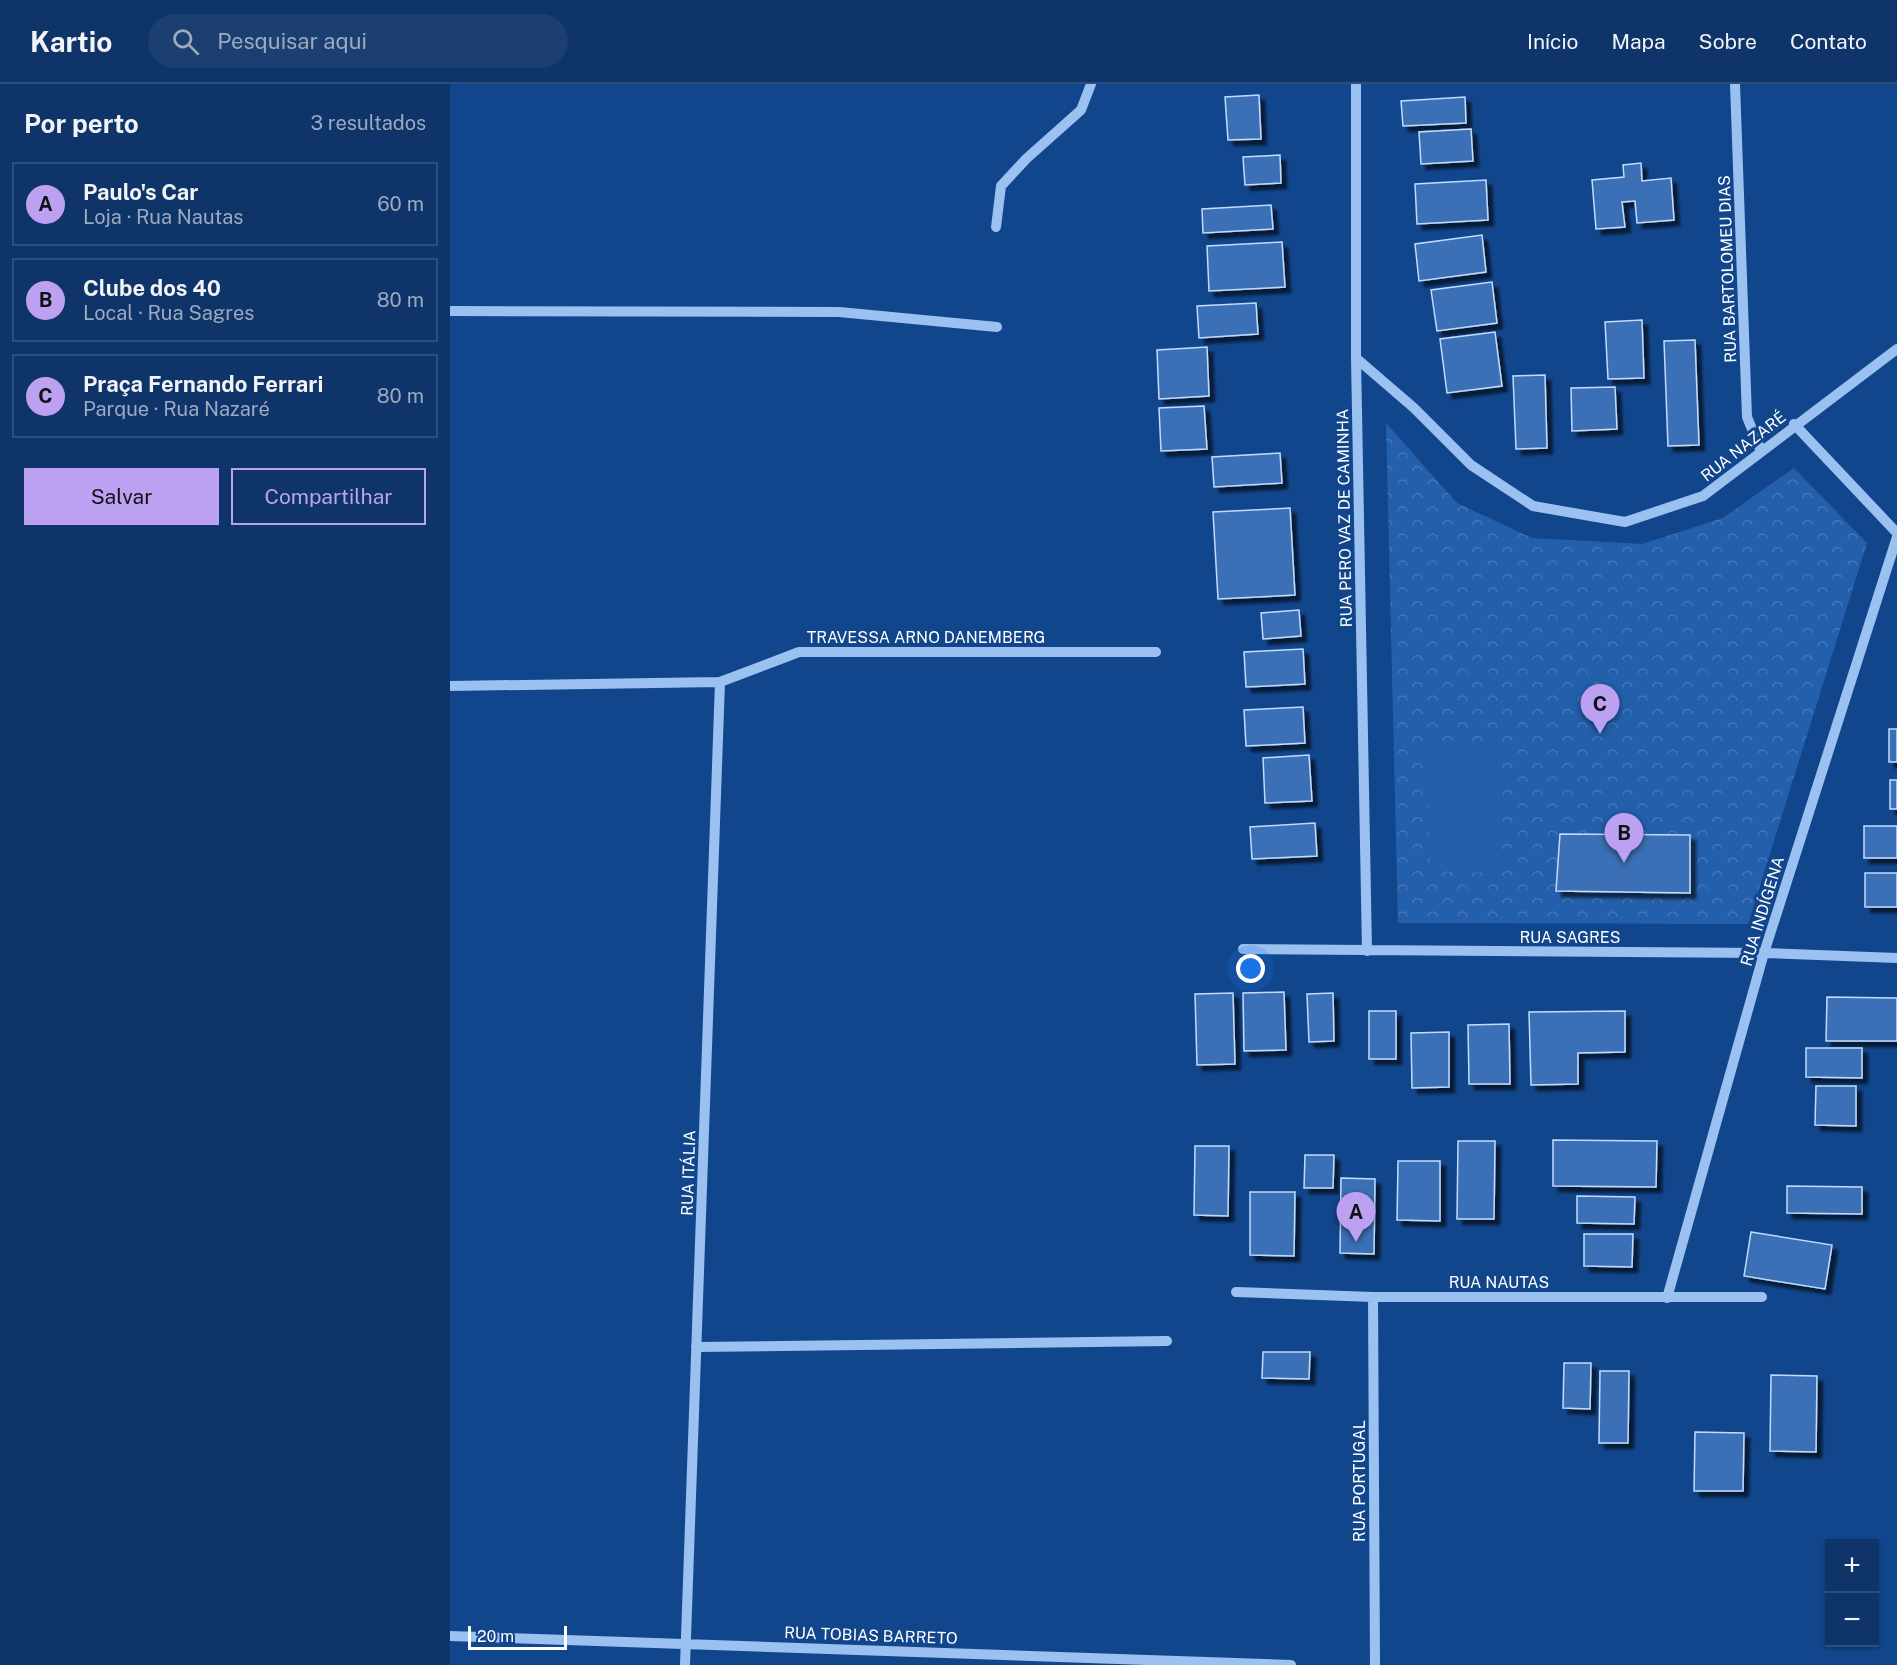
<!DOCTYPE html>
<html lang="pt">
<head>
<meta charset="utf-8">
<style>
	:root { --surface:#0e3469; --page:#1c3f71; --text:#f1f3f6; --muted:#9baac0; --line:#2e4f7d; --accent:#bca0f2 }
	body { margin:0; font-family:"Public Sans",sans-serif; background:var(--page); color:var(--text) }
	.controls { position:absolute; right:18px; bottom:18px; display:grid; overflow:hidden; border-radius:0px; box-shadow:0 2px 4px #0004 }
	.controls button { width:54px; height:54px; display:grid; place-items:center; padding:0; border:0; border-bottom:2px solid var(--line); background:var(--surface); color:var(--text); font:30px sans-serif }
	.scale { position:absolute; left:18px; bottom:15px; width:99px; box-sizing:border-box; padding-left:6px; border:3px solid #fff; border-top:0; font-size:16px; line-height:21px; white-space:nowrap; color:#fff; -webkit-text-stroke:4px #12468c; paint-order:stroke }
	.you { position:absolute; left:801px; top:885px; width:21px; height:21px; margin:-15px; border:4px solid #fff; border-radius:50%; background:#1a73e8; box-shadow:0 0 0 9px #1a73e833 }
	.badge { display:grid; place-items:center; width:39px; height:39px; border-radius:50%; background:var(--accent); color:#111; font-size:20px; font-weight:700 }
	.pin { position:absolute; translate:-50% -50px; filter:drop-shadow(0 2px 3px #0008) }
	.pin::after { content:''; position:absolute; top:32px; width:21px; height:18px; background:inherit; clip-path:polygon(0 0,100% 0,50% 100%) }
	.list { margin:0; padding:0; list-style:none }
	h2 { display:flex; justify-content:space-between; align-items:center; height:78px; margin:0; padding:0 24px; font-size:26px }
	h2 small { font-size:20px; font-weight:400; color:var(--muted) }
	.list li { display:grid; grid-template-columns:39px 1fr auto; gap:18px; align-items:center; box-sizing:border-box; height:84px; margin:0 12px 12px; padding:0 12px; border:2px solid var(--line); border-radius:0px }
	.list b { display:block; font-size:22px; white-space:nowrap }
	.list p { margin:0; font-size:20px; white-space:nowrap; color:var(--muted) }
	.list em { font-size:20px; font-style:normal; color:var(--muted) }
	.actions { display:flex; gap:12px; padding:18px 24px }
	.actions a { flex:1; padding:14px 0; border:2px solid var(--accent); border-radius:0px; text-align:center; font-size:21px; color:var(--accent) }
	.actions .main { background:var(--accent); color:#111 }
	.icon { flex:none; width:33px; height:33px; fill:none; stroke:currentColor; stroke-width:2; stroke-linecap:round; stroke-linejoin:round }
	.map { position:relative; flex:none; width:1447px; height:1581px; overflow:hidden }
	header { display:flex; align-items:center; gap:36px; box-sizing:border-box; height:84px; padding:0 30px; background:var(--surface); border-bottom:2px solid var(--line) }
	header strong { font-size:28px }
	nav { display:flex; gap:33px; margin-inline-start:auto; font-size:21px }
	.search { width:420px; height:54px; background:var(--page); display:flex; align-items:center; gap:15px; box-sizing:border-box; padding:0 21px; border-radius:33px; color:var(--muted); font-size:22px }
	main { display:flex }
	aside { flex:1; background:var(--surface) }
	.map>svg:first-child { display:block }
</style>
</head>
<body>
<header>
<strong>Kartio</strong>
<div class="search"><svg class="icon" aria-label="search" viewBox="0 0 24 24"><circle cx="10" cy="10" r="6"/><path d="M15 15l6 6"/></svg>Pesquisar aqui</div>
<nav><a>Início</a><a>Mapa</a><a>Sobre</a><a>Contato</a></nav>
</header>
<main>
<aside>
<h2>Por perto<small>3 resultados</small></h2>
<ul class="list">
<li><span class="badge">A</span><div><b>Paulo's Car</b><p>Loja · Rua Nautas</p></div><em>60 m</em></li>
<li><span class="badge">B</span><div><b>Clube dos 40</b><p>Local · Rua Sagres</p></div><em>80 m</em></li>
<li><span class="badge">C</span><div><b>Praça Fernando Ferrari</b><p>Parque · Rua Nazaré</p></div><em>80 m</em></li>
</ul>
<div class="actions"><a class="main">Salvar</a><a>Compartilhar</a></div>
</aside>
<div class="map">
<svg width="1447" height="1581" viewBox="0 0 1447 1581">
	<defs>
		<pattern id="forest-crowns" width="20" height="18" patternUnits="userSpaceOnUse" patternTransform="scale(1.5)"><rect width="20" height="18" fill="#245fac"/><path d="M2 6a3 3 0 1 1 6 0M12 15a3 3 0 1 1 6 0" fill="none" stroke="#4577b8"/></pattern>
		<filter id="shadow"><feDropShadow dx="5.5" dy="5.5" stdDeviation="1.5" flood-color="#0009"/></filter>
	</defs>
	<rect width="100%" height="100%" fill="#12468c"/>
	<path fill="url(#forest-crowns)" d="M936 339 1007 419 1082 454 1192 460 1273 434 1344 384 1417 459 1298 840 948 839Z"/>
	<path fill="#245fac" d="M1050 658 1053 789 981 787 976 659Z"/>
	<path fill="#3b70b6" stroke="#c2dbfc" stroke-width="1.5" filter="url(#shadow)" d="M809 11 811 55 778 56 775 13Z
		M1015 13 1016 39 953 42 951 17Z
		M1021 45 1023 77 971 80 969 48Z
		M830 71 831 99 795 101 793 73Z
		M1191 79 1192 97 1221 94 1224 136 1187 139 1185 117 1172 118 1175 143 1146 145 1142 96 1174 93 1173 81Z
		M1036 96 1038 136 967 140 965 100Z
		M821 121 823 145 753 149 752 125Z
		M1032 151 1036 188 969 197 965 160Z
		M832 158 835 203 759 207 757 162Z
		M1042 198 1047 239 987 247 981 206Z
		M806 219 808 250 749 254 747 222Z
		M1192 236 1194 294 1158 295 1155 238Z
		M1045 248 1052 302 997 309 990 255Z
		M1245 256 1249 361 1218 362 1214 257Z
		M757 263 759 312 709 315 707 266Z
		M1095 291 1097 364 1066 365 1063 292Z
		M1165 303 1167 345 1122 347 1121 304Z
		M754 322 757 365 711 367 709 324Z
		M830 369 832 399 764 403 762 373Z
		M840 424 845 511 768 515 763 428Z
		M849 526 851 552 813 555 811 529Z
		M853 565 855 600 796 603 794 568Z
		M853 623 855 659 796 662 794 626Z
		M1439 645H1447V678H1439Z
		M859 671 862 717 815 719 813 674Z
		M1440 696H1447V725H1440Z
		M865 739 867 772 802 775 800 743Z
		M1414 742H1447V774H1414Z
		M1110 750 1240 751V809L1106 807Z
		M1415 789H1447V823H1415Z
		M834 908 836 966 794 967 793 909Z
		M783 909 785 980 747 981 745 910Z
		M883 909 884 957 859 958 857 910Z
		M1377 913 1447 914V957H1376Z
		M919 927H946V975H919Z
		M1175 927V968L1128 969V1000L1081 1001 1079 928Z
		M1059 940 1060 1000H1019L1018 941Z
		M999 948V1003L962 1004 961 949Z
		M1356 964H1412V994L1356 993Z
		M1366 1002H1406V1042L1365 1041Z
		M1103 1056 1207 1057 1206 1103 1103 1102Z
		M1008 1057H1045L1044 1135H1007Z
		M745 1062H779L778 1132 744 1131Z
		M855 1071H884L883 1104H854Z
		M948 1077H990V1137L947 1136Z
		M891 1094 925 1095 924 1170 890 1169Z
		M1337 1102 1412 1103V1130L1337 1129Z
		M800 1108H845L844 1172 800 1171Z
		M1127 1112 1185 1113 1184 1140 1127 1139Z
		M1301 1148 1382 1161 1375 1205 1294 1192Z
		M1134 1150H1183L1182 1183 1134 1182Z
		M813 1268H860L859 1295 812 1294Z
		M1114 1279H1141L1140 1325 1113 1324Z
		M1150 1287H1179L1178 1359H1149Z
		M1321 1291 1367 1292 1366 1368 1320 1367Z
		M1245 1348 1294 1349 1293 1407H1244Z"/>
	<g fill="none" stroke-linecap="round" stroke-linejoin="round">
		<path stroke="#9bc1f1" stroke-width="10" d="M906 0V274L917 867
			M1285 0 1297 333 1311 367
			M546 143 551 102 576 75 631 26 641 0
			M0 227 389 228 547 243
			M906 274 964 324 1021 381 1083 422 1175 438 1253 412 1447 265
			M1344 340 1447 449
			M0 602 270 598 349 568H706
			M793 865 1314 869 1447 874
			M786 1208 923 1213H1312
			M923 1213 925 1581
			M1217 1214 1314 869 1447 453
			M246 1263 717 1257
			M0 1552 841 1581
			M235 1581 270 598"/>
	</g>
	<g text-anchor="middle" stroke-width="6" stroke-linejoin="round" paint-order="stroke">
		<g font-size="16" fill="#fff" stroke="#12468c">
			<text transform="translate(1277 185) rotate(-92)" y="6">RUA BARTOLOMEU DIAS</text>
			<text transform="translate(1293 362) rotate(-38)" y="6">RUA NAZARÉ</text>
			<text transform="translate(894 434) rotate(-91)" y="6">RUA PERO VAZ DE CAMINHA</text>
			<text x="476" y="559">TRAVESSA ARNO DANEMBERG</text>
			<text transform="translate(1312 827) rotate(-73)" y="6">RUA INDÍGENA</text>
			<text x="1120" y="859">RUA SAGRES</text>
			<text transform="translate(238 1089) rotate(-88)" y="6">RUA ITÁLIA</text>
			<text x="1049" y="1204">RUA NAUTAS</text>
			<text transform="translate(909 1397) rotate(-90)" y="6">RUA PORTUGAL</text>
			<text transform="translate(421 1551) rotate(2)" y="6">RUA TOBIAS BARRETO</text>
		</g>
	</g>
</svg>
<div class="controls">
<button>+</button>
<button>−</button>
</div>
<div class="scale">20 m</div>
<div class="you"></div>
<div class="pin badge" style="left:906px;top:1158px">A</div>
<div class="pin badge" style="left:1174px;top:779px">B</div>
<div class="pin badge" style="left:1150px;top:650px">C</div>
</div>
</main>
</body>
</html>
